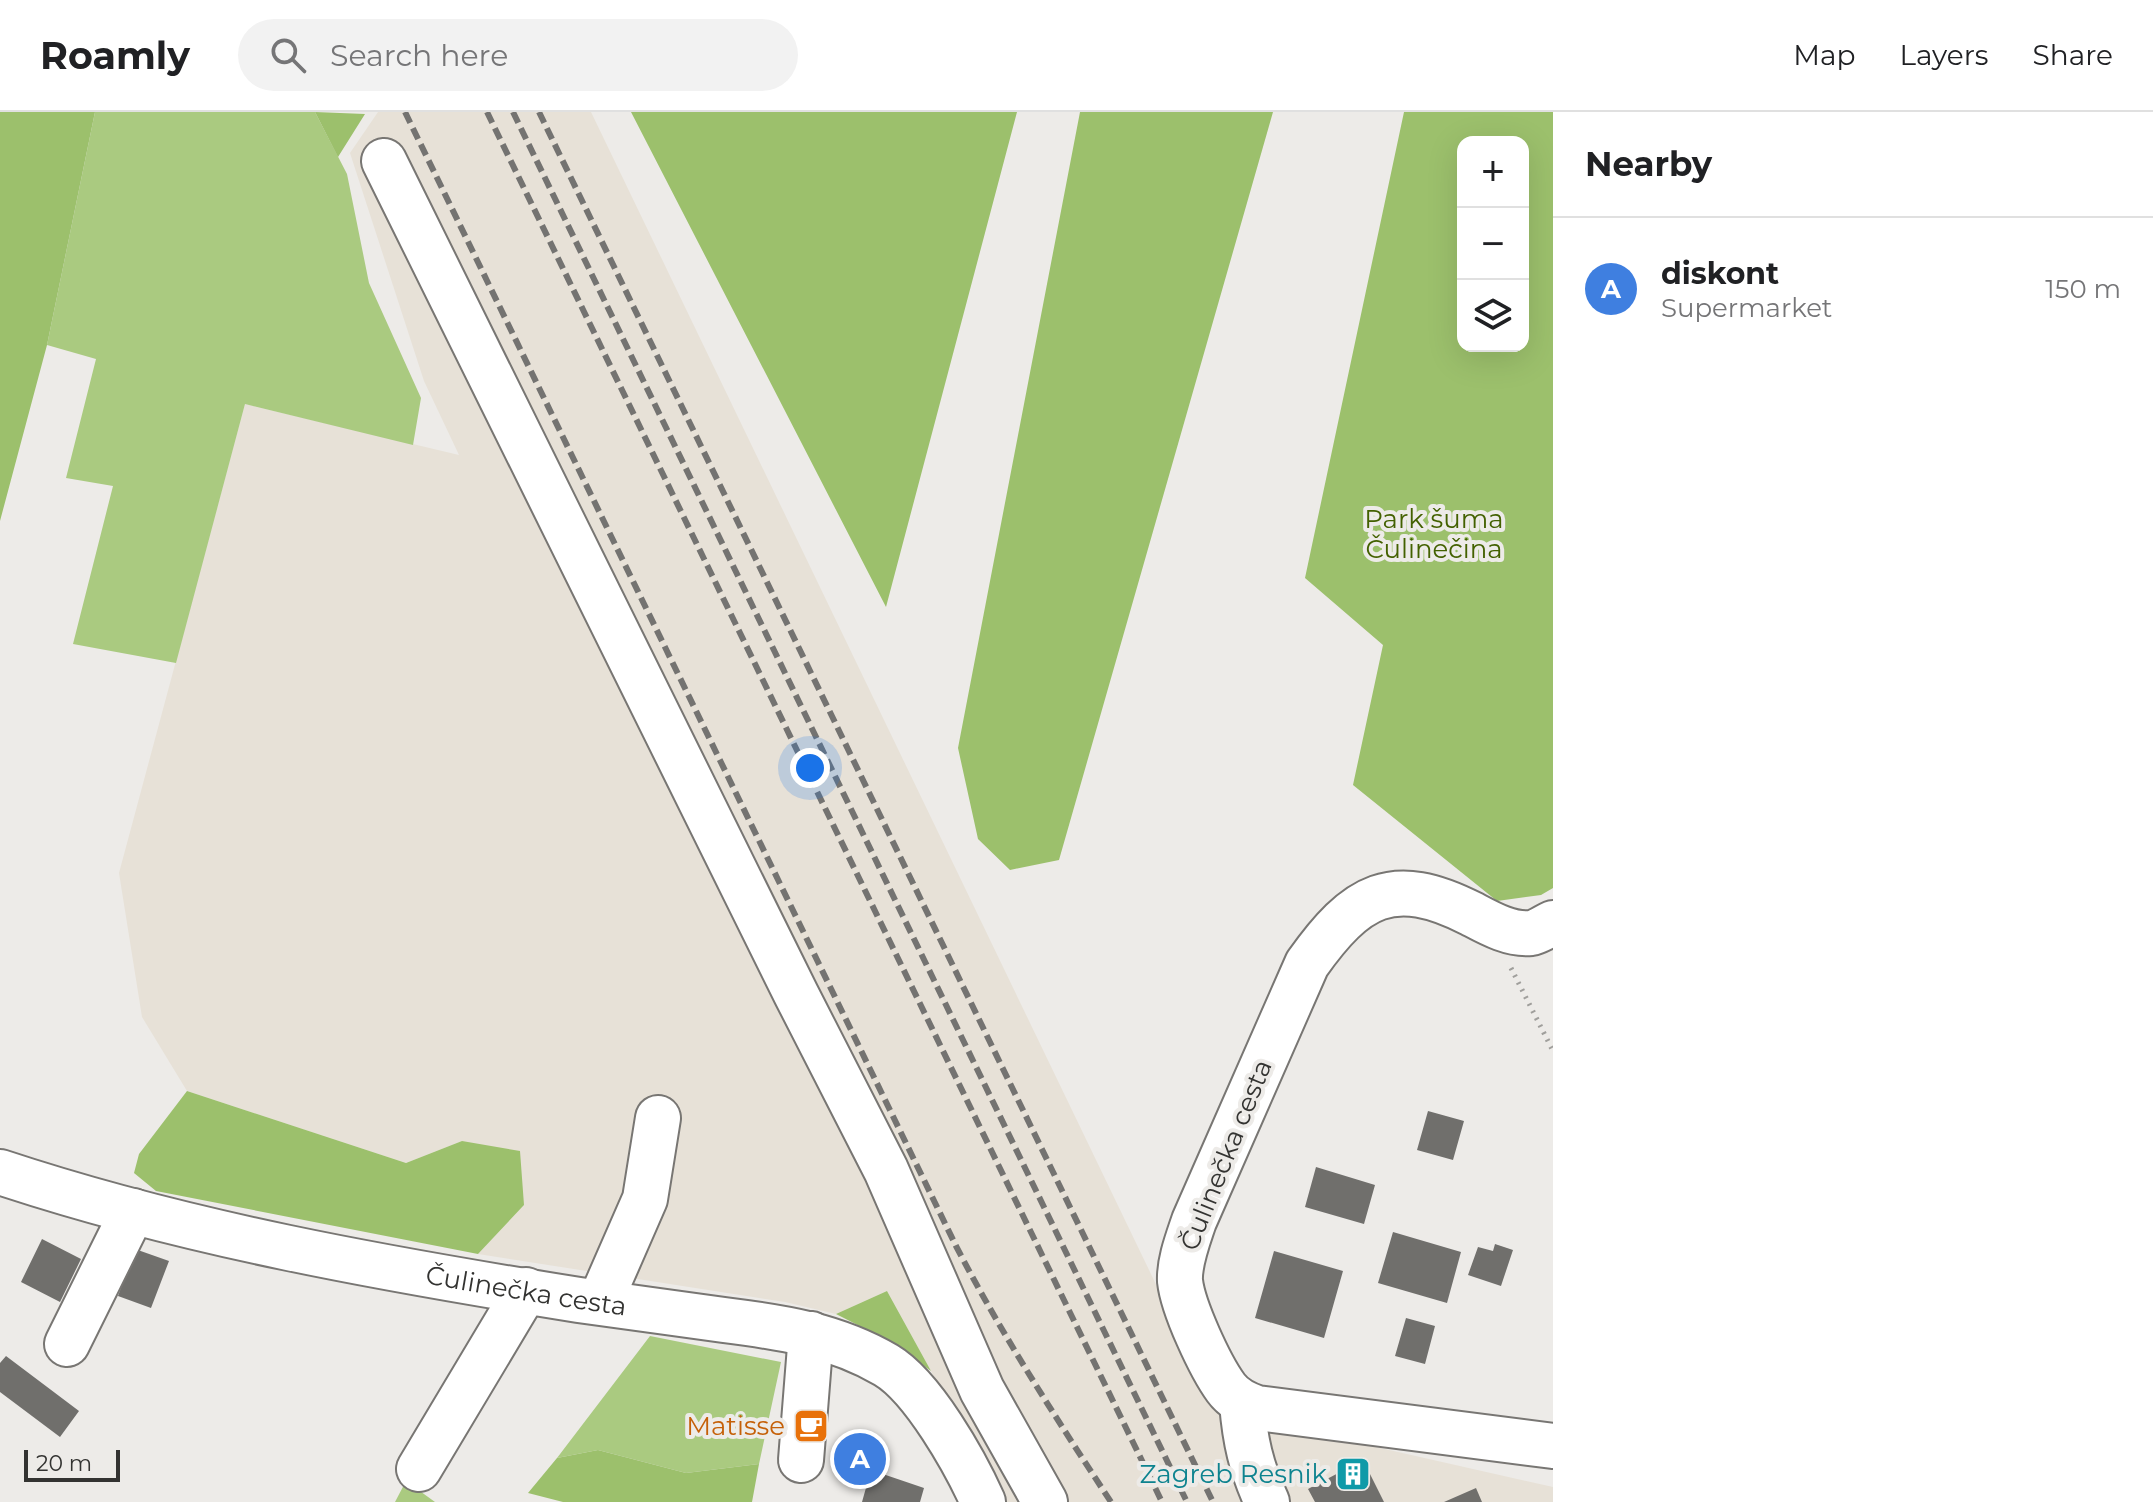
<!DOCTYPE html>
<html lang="en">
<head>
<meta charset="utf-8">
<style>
	:root { --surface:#fff; --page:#f2f2f2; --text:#202124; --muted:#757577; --line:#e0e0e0; --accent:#2d7061 }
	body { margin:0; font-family:Montserrat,sans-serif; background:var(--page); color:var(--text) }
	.controls { position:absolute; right:24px; top:24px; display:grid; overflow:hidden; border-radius:16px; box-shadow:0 8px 32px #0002 }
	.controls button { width:72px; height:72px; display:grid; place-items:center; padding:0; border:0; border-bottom:2px solid var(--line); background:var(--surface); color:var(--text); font:40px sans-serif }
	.scale { position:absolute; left:24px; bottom:20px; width:96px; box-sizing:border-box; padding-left:8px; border:4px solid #333331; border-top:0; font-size:22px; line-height:28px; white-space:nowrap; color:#333331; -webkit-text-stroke:6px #edebe8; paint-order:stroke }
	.you { position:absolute; left:810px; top:656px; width:28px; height:28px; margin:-20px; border:6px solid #fff; border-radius:50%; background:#1a73e8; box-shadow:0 0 0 12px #1a73e833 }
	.badge { display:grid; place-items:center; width:52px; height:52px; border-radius:50%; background:var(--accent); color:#fff; font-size:26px; font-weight:700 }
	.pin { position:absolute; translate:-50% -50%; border:4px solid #fff; box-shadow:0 2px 8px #0006 }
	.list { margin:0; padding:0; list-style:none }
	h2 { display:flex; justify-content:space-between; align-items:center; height:104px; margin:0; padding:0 32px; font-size:34px }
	h2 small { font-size:26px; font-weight:400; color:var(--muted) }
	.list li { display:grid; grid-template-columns:52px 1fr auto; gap:24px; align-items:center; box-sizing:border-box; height:144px; padding:0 32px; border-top:2px solid var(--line) }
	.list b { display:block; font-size:30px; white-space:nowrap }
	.list p { margin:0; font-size:26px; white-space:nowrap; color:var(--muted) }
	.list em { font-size:26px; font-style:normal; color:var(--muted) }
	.icon { flex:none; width:44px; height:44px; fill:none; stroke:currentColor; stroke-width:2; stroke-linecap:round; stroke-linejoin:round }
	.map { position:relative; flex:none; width:1553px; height:1390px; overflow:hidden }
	header { display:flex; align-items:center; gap:48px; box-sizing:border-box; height:112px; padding:0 40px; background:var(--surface); border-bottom:2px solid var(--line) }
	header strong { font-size:38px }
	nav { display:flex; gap:44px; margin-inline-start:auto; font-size:28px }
	.search { width:560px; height:72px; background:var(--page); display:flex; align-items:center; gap:20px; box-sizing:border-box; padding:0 28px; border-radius:44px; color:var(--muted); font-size:30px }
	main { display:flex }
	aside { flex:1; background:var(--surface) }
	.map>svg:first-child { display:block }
</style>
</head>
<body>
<header>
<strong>Roamly</strong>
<div class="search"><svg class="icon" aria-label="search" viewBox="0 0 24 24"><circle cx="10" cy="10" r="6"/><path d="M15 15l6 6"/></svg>Search here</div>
<nav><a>Map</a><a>Layers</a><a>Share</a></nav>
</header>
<main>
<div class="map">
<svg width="1553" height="1390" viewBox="0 0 1553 1390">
	<rect width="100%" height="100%" fill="#edebe8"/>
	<path fill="#e7e1d7" d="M378 0H591L1217 1299 1553 1375V1390H999L938 1272 887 1179 836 1202 785 1190 478 1142 524 1093 462 1029 406 1051 187 979 142 905 119 761 245 292 459 343 424 269 350 41Z"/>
	<path fill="#aaca80" d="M95 0H315L347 62 369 171 421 286 413 333 245 292 176 551 73 532 113 374 66 366 96 247 47 233Z
		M650 1224 781 1250 759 1352 686 1361 598 1338 557 1346Z
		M406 1369 435 1390H395Z"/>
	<path fill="#9cc06c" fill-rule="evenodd" d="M0 0H95L47 233 0 409Z
		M315 0 365 2 338 45Z
		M631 0H1017L886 495Z
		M1080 0H1273L1059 748 1010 758 978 727 958 636Z
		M1404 0H1553V776L1541 783 1497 789 1353 673 1383 533 1305 466ZM1463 30H1523V234H1463Z
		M187 979 406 1051 462 1029 520 1039 524 1093 478 1142 156 1079 134 1061 139 1042Z
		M887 1179 931 1259 889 1229 836 1202Z
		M598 1338 686 1361 759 1352 752 1390H563L528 1381 557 1346Z"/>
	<path fill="#706f6c" d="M1428 999 1464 1009 1453 1048 1417 1038Z
		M1316 1055 1375 1073 1364 1112 1305 1095Z
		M1393 1120 1461 1140 1447 1191 1378 1171Z
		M42 1127 81 1147 60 1190 21 1170Z
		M1495 1132 1513 1138 1501 1174 1468 1163 1478 1135 1493 1139Z
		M135 1137 169 1149 151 1196 118 1184Z
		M1274 1139 1343 1159 1324 1226 1255 1206Z
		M1406 1206 1435 1214 1425 1252 1395 1244Z
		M6 1244 79 1299 60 1325 0 1280V1251Z
		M1363 1348 1384 1390H1315L1308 1377Z
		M871 1358 924 1376 920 1390H862Z
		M1476 1376 1482 1390H1444Z"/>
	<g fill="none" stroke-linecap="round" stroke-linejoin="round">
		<g stroke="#787673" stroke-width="48">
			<g id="minor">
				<path d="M384 49 796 882 886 1058 982 1278 1045 1390"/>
				<path d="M1553 811C1546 814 1538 820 1531 821 1510 823 1489 811 1472 802 1392 761 1356 783 1307 852L1194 1109C1188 1127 1179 1150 1180 1169 1183 1196 1210 1254 1226 1276 1234 1287 1245 1292 1257 1296L1553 1334"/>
				<path id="s1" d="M0 1060C187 1122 385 1157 579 1188 627 1195 676 1201 724 1208 780 1215 835 1223 886 1253 923 1275 965 1350 983 1390"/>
				<path d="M600 1190 645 1087 658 1006"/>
				<path d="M67 1232 133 1099"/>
				<path d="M1242 1291C1245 1328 1251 1356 1267 1390"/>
				<path d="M801 1348 811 1222"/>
				<path d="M419 1357 526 1178"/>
			</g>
		</g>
		<path stroke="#a09f9c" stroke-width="5" stroke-dasharray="2 6" stroke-linecap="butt" d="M1511 856 1553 939"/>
		<use href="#minor" stroke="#fff" stroke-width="44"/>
		<path stroke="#747371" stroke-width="6" stroke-dasharray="12 6" stroke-linecap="butt" d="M405 0 956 1134C1002 1223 1056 1306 1111 1390
			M487 0 1162 1390
			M513 0 1187 1390
			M539 0 1213 1390"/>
	</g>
	<defs>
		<g id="cafe-square" transform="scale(1.8)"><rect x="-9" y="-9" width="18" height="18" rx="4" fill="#e8710a" stroke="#edebe8"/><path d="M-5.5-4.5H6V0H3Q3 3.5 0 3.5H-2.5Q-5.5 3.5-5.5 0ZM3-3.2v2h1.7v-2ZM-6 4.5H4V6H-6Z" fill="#fff"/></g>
		<g id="building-square" transform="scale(1.8)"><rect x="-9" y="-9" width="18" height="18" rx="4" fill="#0f9aa8" stroke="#edebe8"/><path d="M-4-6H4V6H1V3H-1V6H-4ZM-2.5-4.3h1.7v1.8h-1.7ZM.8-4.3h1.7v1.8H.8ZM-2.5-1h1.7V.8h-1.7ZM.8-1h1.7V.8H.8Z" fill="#fff"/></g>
	</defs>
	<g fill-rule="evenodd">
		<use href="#cafe-square" x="811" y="1314"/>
		<use href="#building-square" x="1353" y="1362"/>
	</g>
	<g text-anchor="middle" stroke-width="8" stroke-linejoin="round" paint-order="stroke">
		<g font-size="26" fill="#436100" stroke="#edebe8">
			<text x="1434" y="416">Park šuma<tspan x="1434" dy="30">Čulinečina</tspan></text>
		</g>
		<g font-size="26" fill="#333331" stroke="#edebe8">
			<text transform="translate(1226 1043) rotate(-68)" y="9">Čulinečka cesta</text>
			<text dy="9" stroke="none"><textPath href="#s1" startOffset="540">Čulinečka cesta</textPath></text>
		</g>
		<g font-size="26" fill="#c56008" stroke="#edebe8" text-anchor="end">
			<text x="785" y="1323">Matisse</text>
		</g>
		<g font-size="26" fill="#0d838f" stroke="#edebe8" text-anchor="end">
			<text x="1327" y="1371">Zagreb Resnik</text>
		</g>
	</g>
</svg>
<div class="controls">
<button>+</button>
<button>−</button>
<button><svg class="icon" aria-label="layers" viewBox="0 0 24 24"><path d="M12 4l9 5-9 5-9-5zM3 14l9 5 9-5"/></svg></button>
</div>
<div class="scale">20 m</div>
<div class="you"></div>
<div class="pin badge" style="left:860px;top:1347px;background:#3f7fe0">A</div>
</div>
<aside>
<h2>Nearby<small></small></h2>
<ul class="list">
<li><span class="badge" style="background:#3f7fe0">A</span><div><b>diskont</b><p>Supermarket</p></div><em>150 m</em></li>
</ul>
</aside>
</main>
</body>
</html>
